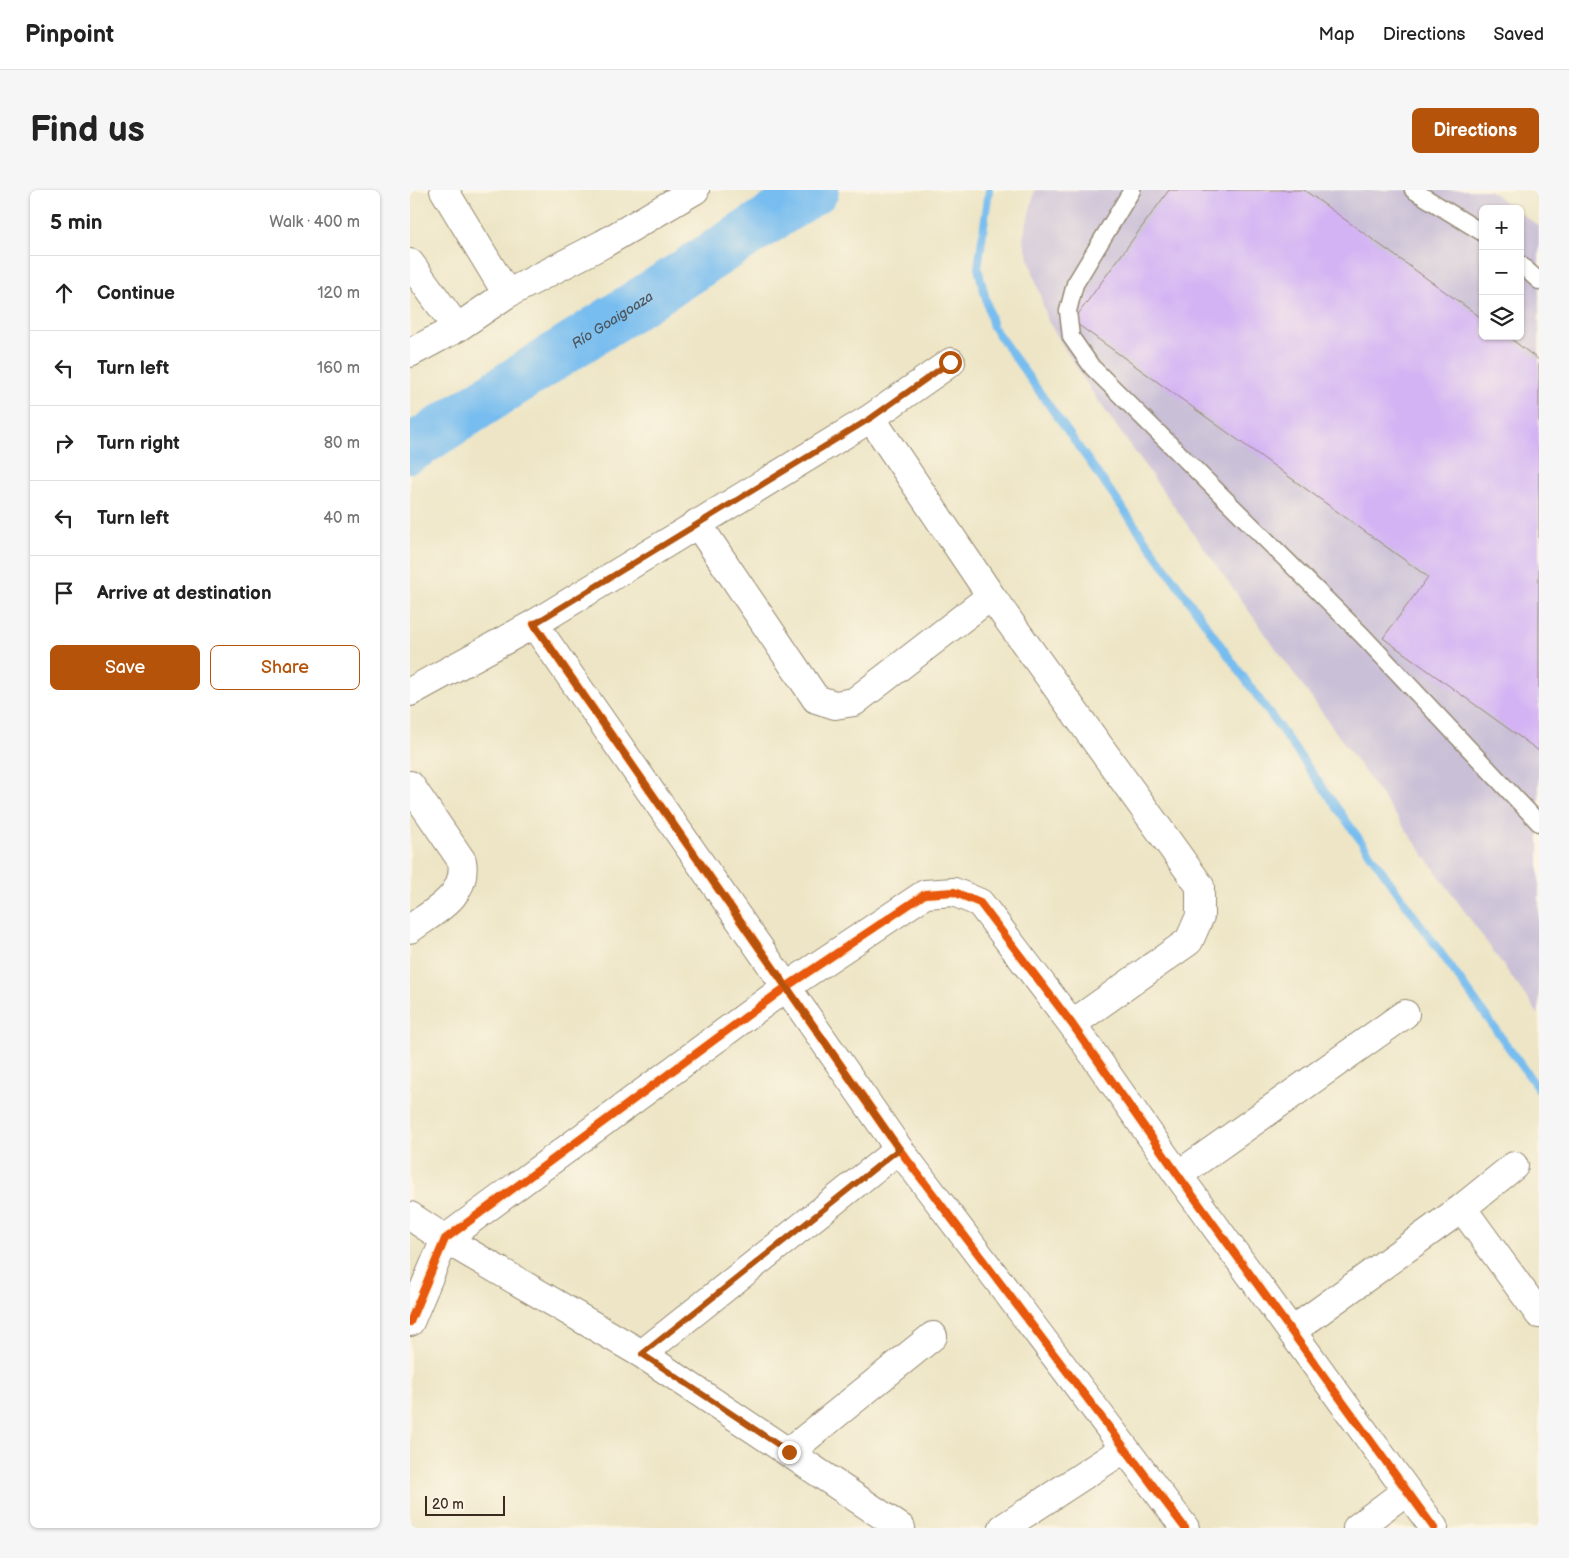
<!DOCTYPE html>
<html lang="en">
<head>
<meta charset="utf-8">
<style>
	:root { --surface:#fff; --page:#f6f6f6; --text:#222; --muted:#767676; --line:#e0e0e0; --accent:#b45309 }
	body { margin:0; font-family:"Balsamiq Sans",sans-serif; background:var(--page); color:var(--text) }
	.controls { position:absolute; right:15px; top:15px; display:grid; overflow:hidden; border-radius:8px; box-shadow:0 1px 4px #0004 }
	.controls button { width:45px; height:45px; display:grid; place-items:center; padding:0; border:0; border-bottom:1px solid var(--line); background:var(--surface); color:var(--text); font:25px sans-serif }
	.scale { position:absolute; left:15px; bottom:12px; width:80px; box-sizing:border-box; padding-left:5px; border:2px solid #3b2a1e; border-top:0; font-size:14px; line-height:18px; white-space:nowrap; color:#3b2a1e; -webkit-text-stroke:4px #fcf5e5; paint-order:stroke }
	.stop { position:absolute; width:15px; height:15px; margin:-11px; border:4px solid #b45309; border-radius:50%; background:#fff }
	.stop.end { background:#b45309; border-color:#fff; box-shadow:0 1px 5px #0008 }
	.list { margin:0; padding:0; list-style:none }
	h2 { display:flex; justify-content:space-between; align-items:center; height:65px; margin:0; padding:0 20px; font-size:21px }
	h2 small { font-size:16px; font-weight:400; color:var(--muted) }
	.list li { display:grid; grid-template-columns:32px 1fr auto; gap:15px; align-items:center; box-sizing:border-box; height:75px; padding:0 20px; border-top:1px solid var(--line) }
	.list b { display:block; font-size:19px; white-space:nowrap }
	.list em { font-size:16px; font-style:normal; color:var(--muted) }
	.actions { display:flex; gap:10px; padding:15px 20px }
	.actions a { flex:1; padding:11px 0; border:1px solid var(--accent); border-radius:8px; text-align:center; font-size:18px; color:var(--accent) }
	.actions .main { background:var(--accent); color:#fff }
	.icon { flex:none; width:28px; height:28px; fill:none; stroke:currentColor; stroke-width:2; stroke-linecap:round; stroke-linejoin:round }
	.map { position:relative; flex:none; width:1129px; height:1338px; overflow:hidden; border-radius:8px }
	header { display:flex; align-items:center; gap:30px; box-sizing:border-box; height:70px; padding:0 25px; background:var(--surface); border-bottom:1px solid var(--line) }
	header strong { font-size:24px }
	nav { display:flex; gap:28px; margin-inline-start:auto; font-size:18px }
	.intro { display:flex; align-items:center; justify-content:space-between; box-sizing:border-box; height:120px; padding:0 30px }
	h1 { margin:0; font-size:35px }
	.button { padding:12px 22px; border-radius:8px; background:var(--accent); color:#fff; font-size:18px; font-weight:700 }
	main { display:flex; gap:30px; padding:0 30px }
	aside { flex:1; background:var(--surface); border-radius:8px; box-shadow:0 1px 4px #0004 }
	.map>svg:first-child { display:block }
</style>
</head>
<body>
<header>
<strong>Pinpoint</strong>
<nav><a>Map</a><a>Directions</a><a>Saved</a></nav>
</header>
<div class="intro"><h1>Find us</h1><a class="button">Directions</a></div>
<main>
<aside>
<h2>5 min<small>Walk · 400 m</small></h2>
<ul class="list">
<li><svg class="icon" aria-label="ahead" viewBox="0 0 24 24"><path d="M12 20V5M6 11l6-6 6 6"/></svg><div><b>Continue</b></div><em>120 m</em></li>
<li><svg class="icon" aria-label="left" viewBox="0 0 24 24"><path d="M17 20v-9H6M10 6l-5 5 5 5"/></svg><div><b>Turn left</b></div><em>160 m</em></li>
<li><svg class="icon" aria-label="right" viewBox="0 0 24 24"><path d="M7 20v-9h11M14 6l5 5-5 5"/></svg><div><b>Turn right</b></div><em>80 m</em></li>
<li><svg class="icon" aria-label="left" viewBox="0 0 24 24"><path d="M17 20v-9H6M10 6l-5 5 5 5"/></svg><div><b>Turn left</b></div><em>40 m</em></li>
<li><svg class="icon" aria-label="arrive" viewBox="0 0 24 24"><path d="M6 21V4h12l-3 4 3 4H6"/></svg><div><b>Arrive at destination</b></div></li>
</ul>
<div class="actions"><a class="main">Save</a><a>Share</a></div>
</aside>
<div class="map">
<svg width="1129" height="1338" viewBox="0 0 1129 1338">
	<rect width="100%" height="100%" fill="#fcf5e5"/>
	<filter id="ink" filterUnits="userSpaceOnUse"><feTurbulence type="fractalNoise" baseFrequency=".02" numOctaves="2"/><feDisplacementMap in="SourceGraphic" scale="10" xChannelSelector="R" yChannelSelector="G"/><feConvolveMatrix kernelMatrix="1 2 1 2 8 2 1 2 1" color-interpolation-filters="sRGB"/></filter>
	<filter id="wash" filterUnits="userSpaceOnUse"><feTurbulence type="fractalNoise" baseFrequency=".0096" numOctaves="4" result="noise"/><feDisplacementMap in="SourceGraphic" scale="20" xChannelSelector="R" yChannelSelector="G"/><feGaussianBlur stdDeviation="1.12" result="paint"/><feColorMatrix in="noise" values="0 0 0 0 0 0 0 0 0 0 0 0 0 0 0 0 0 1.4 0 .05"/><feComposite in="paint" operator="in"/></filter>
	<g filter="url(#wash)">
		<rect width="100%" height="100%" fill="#ede5c5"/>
		<path fill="#c9bfd7" d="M625 0H1079L1105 19H1073V146H1110V23L1129 36V825L684 205 638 131 613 49Z"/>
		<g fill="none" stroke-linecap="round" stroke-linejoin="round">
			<path stroke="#78bdef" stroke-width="8" d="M579 0 568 78 583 137 1129 900"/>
			<path stroke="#78bdef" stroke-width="48" id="s1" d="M0 259 405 0"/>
		</g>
		<g id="blocks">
			<path fill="#d3b3f4" d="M759 0H894L1073 129V146H1097L1129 170V561L973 448 1018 387 663 131Z"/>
		</g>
	</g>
	<g filter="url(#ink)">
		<use href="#blocks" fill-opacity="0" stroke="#948872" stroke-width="1"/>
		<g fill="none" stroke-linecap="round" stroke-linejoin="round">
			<g stroke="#948872" stroke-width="19">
				<path id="service" d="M722 0 665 94 658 121 661 147 682 177 952 445 1129 633
					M1003 0 1073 43
					M1110 74 1129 91"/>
			</g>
			<g stroke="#948872" stroke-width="30">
				<path id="minor" d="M34 0 97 104
					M0 73 47 138
					M0 163 47 138 97 104 193 54 285 0
					M461 228 581 406 790 696V726L779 751 662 834
					M287 333 406 509 425 515 444 512 581 406
					M124 434 489 959 775 1338
					M0 502 124 434 461 228 541 172
					M0 595 52 671C58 706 24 721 0 739
					M768 985 995 824
					M1052 1018 1129 1124
					M0 1026 35 1049 232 1164 491 1338
					M0 1132 35 1049 376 797 515 704 544 702 570 713 662 834 768 985 1024 1338
					M882 1141 1052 1018 1104 976
					M232 1164 489 959
					M379 1262 523 1146
					M593 1338 714 1259
					M947 1338 996 1301"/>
			</g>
			<use href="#service" stroke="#fff" stroke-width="16"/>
			<use href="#minor" stroke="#fff" stroke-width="28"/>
			<g stroke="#fcf5e5" stroke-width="11">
				<path id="cycleway" d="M124 434 489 959 775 1338
					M0 1132 35 1049 376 797 515 704 544 702 570 713 662 834 768 985 1024 1338"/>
			</g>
			<use href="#cycleway" stroke="#e8590c" stroke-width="8"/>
		</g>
	</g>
	<g fill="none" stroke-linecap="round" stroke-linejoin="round" filter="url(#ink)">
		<path stroke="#b45309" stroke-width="6" d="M379 1262 232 1164 489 959 124 434 461 228 540 172"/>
	</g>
	<g text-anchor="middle" stroke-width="5" stroke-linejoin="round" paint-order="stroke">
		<g font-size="14" font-style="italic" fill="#4d565d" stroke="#fcf5e5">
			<text dy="5" stroke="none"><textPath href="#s1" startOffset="240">Río Goaigoaza</textPath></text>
		</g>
	</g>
</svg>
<div class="controls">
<button>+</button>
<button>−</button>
<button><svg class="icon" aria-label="layers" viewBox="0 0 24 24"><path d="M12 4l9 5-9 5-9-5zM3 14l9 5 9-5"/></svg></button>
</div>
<div class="scale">20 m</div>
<div class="stop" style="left:540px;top:172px"></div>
<div class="stop end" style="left:379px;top:1262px"></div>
</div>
</main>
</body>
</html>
